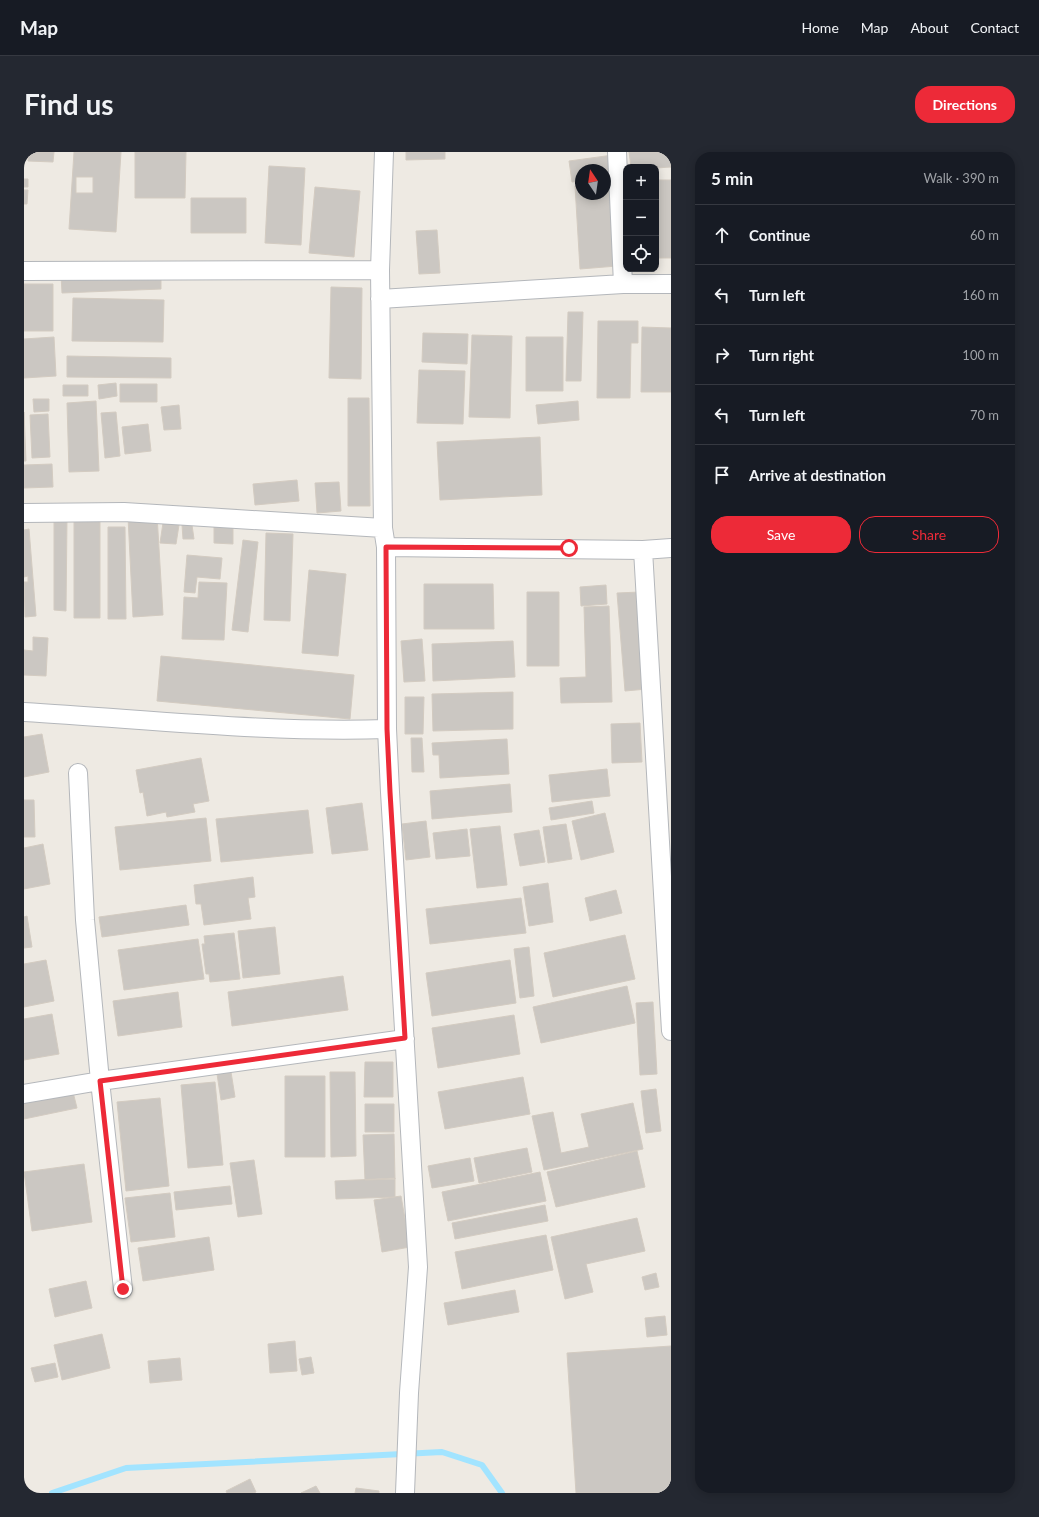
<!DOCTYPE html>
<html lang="en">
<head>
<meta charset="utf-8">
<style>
	:root { --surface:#171b24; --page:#242831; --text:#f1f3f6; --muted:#9ea1a6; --line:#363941; --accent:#ed2a38 }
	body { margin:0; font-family:Lato,sans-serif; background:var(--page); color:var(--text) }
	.controls { position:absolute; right:12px; top:12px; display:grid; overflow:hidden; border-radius:8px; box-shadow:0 2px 10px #0003 }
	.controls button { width:36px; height:36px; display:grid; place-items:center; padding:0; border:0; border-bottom:1px solid var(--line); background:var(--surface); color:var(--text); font:20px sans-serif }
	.compass { position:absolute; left:551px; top:12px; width:36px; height:36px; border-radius:50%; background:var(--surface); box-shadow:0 2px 10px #0003; rotate:347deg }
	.stop { position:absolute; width:12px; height:12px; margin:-9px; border:3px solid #ed2a38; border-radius:50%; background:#fff }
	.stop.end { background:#ed2a38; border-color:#fff; box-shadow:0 1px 4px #0008 }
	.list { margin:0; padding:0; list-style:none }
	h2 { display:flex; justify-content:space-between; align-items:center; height:52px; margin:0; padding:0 16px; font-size:17px }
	h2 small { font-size:13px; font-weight:400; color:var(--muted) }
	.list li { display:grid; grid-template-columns:26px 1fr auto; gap:12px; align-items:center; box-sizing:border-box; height:60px; padding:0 16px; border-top:1px solid var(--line) }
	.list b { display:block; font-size:15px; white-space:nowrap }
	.list em { font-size:13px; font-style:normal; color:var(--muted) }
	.actions { display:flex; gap:8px; padding:12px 16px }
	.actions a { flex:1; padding:9px 0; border:1px solid var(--accent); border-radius:16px; text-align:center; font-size:14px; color:var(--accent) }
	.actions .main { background:var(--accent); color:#fff }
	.icon { flex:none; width:22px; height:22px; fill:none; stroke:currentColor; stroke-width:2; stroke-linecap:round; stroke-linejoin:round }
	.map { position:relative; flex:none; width:647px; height:1341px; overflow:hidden; border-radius:16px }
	header { display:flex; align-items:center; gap:24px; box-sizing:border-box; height:56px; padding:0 20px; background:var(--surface); border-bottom:1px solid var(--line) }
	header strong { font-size:19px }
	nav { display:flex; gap:22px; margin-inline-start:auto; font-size:14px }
	.intro { display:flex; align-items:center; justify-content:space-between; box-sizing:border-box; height:96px; padding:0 24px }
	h1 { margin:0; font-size:28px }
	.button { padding:10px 18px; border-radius:16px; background:var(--accent); color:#fff; font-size:14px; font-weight:700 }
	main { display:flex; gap:24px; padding:0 24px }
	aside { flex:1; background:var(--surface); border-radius:16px; box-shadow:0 2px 10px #0003 }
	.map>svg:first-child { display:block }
</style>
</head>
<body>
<header>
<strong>Map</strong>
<nav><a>Home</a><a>Map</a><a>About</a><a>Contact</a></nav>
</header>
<div class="intro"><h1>Find us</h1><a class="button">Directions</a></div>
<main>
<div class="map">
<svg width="647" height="1341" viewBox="0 0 647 1341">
	<rect width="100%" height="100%" fill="#eeeae3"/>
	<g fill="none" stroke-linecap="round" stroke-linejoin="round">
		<path stroke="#a2e4ff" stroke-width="6" d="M28 1341 102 1316 418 1300 458 1313 478 1341"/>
	</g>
	<path fill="#cbc7c2" stroke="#d3cbc1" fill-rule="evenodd" d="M5 0H30L29 10 4 9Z
		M50 0H97L92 80 45 77ZM52 25H69V41H52Z
		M111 0H162L161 46H111Z
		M382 0H421V7L382 8Z
		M605 0H647V15L632 16V15H607Z
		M589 3 592 25 581 26V18H557V29L548 30 545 9Z
		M245 14 281 16 277 93 241 91Z
		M0 27H4V35H0Z
		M632 28H647V106H632Z
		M587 31 593 114 556 117 551 34 557 33V42H581V32Z
		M291 35 336 39 330 105 285 101Z
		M0 38H4L3 52H0Z
		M167 46H222V81H167Z
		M413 78 416 121 395 122 392 79Z
		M137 119V137L38 141 37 123Z
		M0 132H29V179H0Z
		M307 135 338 136 337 227 305 226Z
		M49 146 140 148 139 190 48 189Z
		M544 160H559L557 229H542Z
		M574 169H614V191H607L606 246H573Z
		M618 175 647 176V240H617Z
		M399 181 444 182 443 212 398 210Z
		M448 183 488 184 486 266 445 265Z
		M30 185 32 224 0 226V187Z
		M502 185H539V239H502Z
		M43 204 147 206V226L43 225Z
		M395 218 441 219 439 272 393 271Z
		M92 231 93 244 75 247 74 233Z
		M96 232H133V250H96Z
		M39 233H64V244H39Z
		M324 246H345L346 354H324Z
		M9 247H25V259L10 260Z
		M72 249 75 319 45 320 43 251Z
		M554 249 555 268 514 272 512 253Z
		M155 253 157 277 140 278 137 255Z
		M0 260 2 309H0Z
		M92 260 96 304 81 306 77 261Z
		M24 262 26 305 8 306 6 263Z
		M124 272 127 299 101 302 98 275Z
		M516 285 518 343 416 348 413 290Z
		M28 312 29 335 0 336V313Z
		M273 328 275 349 231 353 229 332Z
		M315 330 317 359 293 361 291 331Z
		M133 363 139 463 109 465 104 365Z
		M30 365H43L42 459 30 458Z
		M50 368H76V466H50Z
		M139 371 155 373 152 392 136 391Z
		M190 371 209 372V392L190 391Z
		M158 373H168L170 387H159Z
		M84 375H101L102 467H84Z
		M5 377 12 464 1 465 0 430H4V424L0 425V378Z
		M242 381 269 382 266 469 240 468Z
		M219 388 234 390 224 480 208 478Z
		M163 403 198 406 196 427 173 425 171 441 160 440Z
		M285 418 322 422 314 504 278 501Z
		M175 430 203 431 200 488 158 487 160 445 174 446Z
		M400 432H469L470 477H400Z
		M582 433 583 452 557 454 556 435Z
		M503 440H535V514H503Z
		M616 440 623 537 601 539 593 441Z
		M585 454 588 550 537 551 536 526 562 525 560 455Z
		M9 485 24 486 22 524 0 523V498L9 499Z
		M398 487 401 529 380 530 377 489Z
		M489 489 491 525 409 529 408 492Z
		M137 504 330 523 326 567 133 549Z
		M489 540V577L409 579 408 542Z
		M381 545H400L399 582H381Z
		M616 571 618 610 588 611 587 572Z
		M18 582 25 620 0 625V585Z
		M387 586H398L400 620H388Z
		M483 587 485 622 416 626 415 603H409L408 591Z
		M177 606 185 649 169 652 171 660 143 665 142 660 123 664 119 640 116 641 112 618Z
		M583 617 586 644 528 650 525 623Z
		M486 632 488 660 408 667 406 639Z
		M0 648H10L11 685H0Z
		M568 649 570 661 527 668 525 656Z
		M338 651 344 698 308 702 302 656Z
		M284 658 289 701 197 710 192 667Z
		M581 661 590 700 557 708 548 669Z
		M182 666 187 709 96 718 91 675Z
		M402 669 406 705 382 708 378 672Z
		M542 672 548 707 524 711 519 675Z
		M476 674 483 733 453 736 446 677Z
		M443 677 446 704 412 707 409 681Z
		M515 678 521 710 496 714 490 682Z
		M19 692 26 732 0 737V696Z
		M229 725 231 745 224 746 227 767 180 773 177 752H172L170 733Z
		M524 731 529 770 505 774 499 735Z
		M592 738 598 761 566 769 561 746Z
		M497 746 502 781 406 792 402 757Z
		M162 753 165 773 78 785 75 765Z
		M3 764 8 795 0 796V765Z
		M251 775 256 822 219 826 214 779Z
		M210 781 216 827 186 830 185 822H182L178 792H181L180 784Z
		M601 783 611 827 529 845 520 801Z
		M174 787 180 827 100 838 94 798Z
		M505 795 510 844 496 846 490 797Z
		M22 808 30 849 0 855V812Z
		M486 808 492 851 408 864 402 821Z
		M319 824 324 858 208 874 204 840Z
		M603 834 611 871 517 891 509 855Z
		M154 840 158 875 94 884 89 849Z
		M629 850 633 922 616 923 612 851Z
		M28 862 35 902 0 908V867Z
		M490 863 496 902 414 916 408 876Z
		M341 910H369V945H340Z
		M207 920 211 945 197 948 193 922Z
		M306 920H331L332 1004 307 1005Z
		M261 924H301V1005H261Z
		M499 925 506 962 421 977 414 940Z
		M191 930 199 1013 164 1016 157 933Z
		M632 937 637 979 622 981 617 939Z
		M49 940 53 956 0 967V949Z
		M136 946 145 1034 102 1039 93 950Z
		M609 951 619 997 520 1018 508 964 529 960 537 1001 565 995 557 962Z
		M341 952H370V980H341Z
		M370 982 371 1027 341 1028 339 983Z
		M503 996 508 1020 455 1031 450 1006Z
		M613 999 621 1035 532 1055 523 1020Z
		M446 1006 450 1029 408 1036 404 1014Z
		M230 1008 238 1062 214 1065 206 1011Z
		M60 1012 68 1070 8 1079 0 1020Z
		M516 1020 522 1049 424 1069 418 1040Z
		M371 1026V1045L312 1047 311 1029Z
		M206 1034 208 1052 152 1058 150 1040Z
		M146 1041 151 1085 107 1090 101 1046Z
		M377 1044 386 1095 358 1100 350 1048Z
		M521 1053 524 1069 431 1087 428 1071Z
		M613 1066 621 1099 562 1112 569 1140 541 1147 527 1085Z
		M522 1083 529 1118 438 1137 431 1100Z
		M185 1085 190 1118 119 1129 114 1096Z
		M632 1121 635 1135 621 1138 618 1125Z
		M62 1129 68 1156 31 1165 25 1137Z
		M491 1138 495 1160 424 1173 420 1151Z
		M641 1164 643 1183 623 1185 621 1166Z
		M78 1182 86 1216 38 1228 30 1193Z
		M271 1189 273 1219 246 1221 244 1192Z
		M647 1194V1341H552L543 1201Z
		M287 1205 290 1221 278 1223 275 1207Z
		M156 1206 158 1228 126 1231 124 1209Z
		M31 1211 34 1225 11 1230 7 1216Z
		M226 1327 232 1340 229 1341H203L202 1339Z
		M292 1334 296 1341H277Z
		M332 1336 355 1339V1341H331Z"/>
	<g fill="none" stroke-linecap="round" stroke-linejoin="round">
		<g stroke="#b4b7bb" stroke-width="20">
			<path id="minor" d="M593 0 599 132
				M0 119 356 118
				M356 147 599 132H647
				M0 361 100 360 359 376 356 118 360 0
				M359 376 362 395 363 577 366 640 394 1115 385 1241 381 1341
				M362 395 619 398 647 396
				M619 398 647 879
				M0 560C121 567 242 581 363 577
				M54 621 61 768 76 929 99 1137
				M0 942 76 929 381 887"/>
		</g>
		<use href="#minor" stroke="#fff" stroke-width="18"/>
	</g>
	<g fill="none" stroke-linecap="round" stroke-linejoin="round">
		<path stroke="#ed2a38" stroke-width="5" d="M99 1137 76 929 381 886 366 640 363 577 362 395 545 396"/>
	</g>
</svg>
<div class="controls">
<button>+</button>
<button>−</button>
<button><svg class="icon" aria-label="locate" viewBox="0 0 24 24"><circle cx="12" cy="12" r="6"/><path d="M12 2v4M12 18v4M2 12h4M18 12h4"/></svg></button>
</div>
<svg class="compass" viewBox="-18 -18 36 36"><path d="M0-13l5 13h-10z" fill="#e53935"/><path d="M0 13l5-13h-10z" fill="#9ea1a6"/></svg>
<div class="stop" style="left:545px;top:396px"></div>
<div class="stop end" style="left:99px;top:1137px"></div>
</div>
<aside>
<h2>5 min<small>Walk · 390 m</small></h2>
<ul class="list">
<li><svg class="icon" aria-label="ahead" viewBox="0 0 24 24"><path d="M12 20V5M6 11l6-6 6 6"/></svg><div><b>Continue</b></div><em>60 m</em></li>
<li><svg class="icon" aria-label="left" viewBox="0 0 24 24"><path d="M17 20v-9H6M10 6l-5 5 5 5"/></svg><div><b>Turn left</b></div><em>160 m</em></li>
<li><svg class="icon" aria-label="right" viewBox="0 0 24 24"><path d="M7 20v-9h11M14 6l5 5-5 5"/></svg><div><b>Turn right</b></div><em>100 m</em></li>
<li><svg class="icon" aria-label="left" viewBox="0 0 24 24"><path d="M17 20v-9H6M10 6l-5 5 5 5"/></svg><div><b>Turn left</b></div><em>70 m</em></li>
<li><svg class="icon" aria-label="arrive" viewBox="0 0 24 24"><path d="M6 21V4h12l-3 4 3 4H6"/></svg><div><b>Arrive at destination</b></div></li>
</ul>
<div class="actions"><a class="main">Save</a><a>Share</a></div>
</aside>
</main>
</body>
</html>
